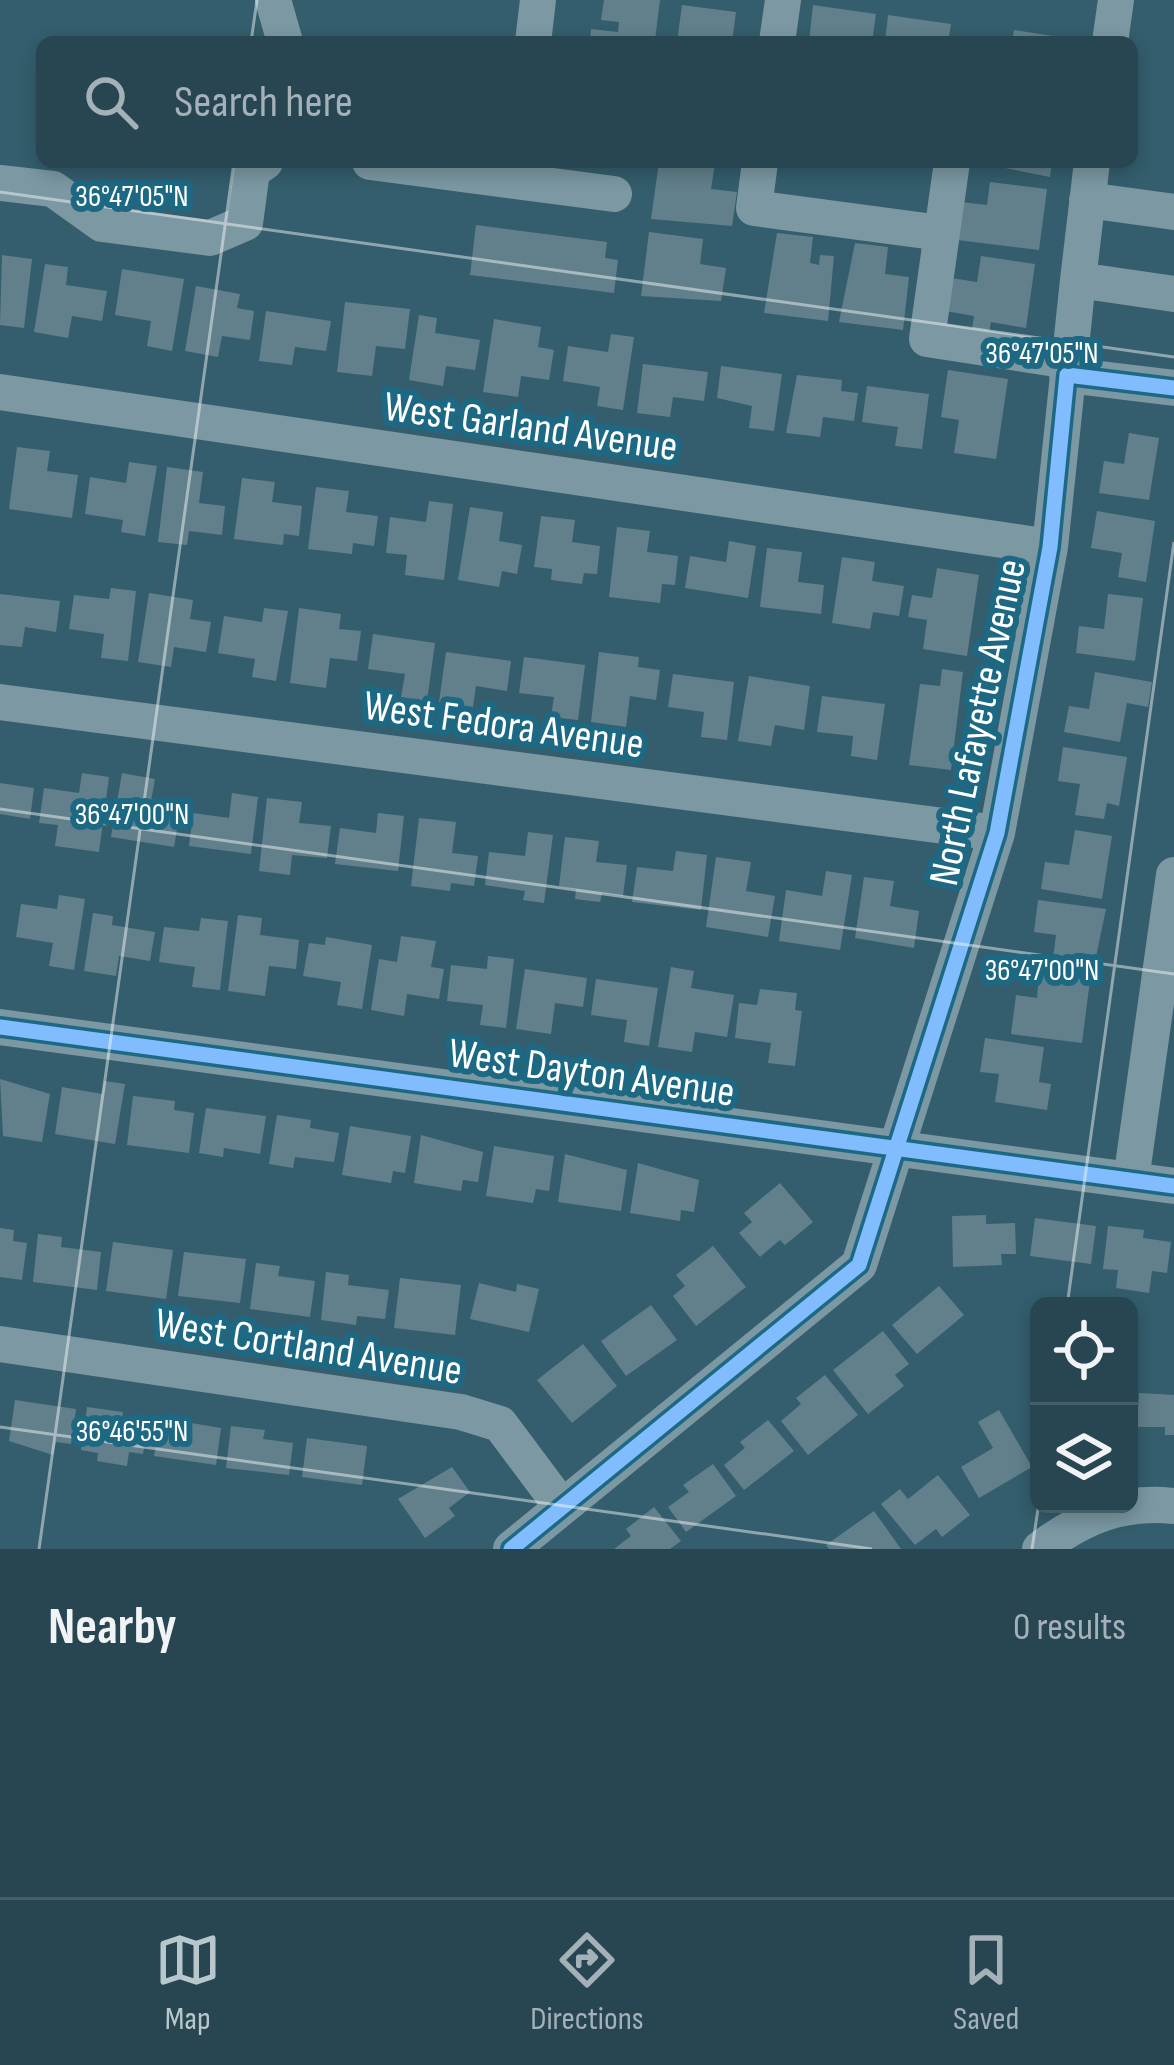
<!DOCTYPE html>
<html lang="en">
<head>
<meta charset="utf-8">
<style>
	:root { --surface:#274652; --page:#2f4d59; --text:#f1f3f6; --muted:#a4b1b8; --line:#435e69; --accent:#b8c7cc }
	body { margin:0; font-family:"Sofia Sans Condensed",sans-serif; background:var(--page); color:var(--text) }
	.controls { position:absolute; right:36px; bottom:36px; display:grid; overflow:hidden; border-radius:18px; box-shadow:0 6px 18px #0003 }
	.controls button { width:108px; height:108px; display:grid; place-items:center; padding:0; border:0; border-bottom:3px solid var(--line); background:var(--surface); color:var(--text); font:60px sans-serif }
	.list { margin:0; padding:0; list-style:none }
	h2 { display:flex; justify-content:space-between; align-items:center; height:156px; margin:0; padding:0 48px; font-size:51px }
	h2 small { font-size:39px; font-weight:400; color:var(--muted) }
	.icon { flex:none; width:66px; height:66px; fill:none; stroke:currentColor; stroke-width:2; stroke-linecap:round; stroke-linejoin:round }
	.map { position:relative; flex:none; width:1174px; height:1549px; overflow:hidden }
	.search { position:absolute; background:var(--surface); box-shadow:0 6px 18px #0003; left:36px; right:36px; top:36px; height:132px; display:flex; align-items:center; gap:30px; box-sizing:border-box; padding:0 42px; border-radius:18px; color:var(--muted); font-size:45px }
	.sheet { height:348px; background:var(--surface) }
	nav { display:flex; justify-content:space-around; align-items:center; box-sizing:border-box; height:168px; border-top:3px solid var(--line); background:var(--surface); font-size:33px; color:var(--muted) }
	nav a { display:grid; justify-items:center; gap:6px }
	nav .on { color:var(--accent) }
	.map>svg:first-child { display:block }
</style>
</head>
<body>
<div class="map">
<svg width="1174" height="1549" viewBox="0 0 1174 1549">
	<rect width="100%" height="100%" fill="#345e6d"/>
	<path fill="#61808b" d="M604 0H660L655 40 590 42 591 29 618 32 619 22 601 20Z
		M682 5 736 12 732 42H677Z
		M813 5 876 14 872 42H809Z
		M888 15 951 24 948 42H885Z
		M1014 30 1072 39V42H1012Z
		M659 162 715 163 711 189 737 192 732 226 651 219Z
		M975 162H1052L1050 177Z
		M990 182 1047 189 1039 250 957 240 961 202 987 205Z
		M476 225 607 242 605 258 618 260 614 293 470 275Z
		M649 232 703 239 700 264 726 268 721 301 641 296Z
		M777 233 813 237 810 263 819 265 820 255 834 256 828 321 764 313Z
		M855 243 888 247 885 274 909 277 903 330 839 322Z
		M2 255 32 259 24 328 0 325Z
		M981 256 1035 264 1026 328 991 322 989 332 972 329 974 316 945 311 951 278 977 282Z
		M45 264 68 267 66 285 107 291 102 321 72 316 68 338 34 332Z
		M122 269 184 279 172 351 147 346 151 321 115 315Z
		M196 286 240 294 237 308 254 311 250 340 222 336 218 357 185 351Z
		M345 302 410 309 405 349 376 346 372 376 337 372Z
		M266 311 331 321 326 351 295 347 292 365 259 361Z
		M419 315 437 318 435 333 480 340 475 370 446 366 443 386 409 380Z
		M494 319 541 327 538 347 554 350 549 380 521 376 518 397 483 392Z
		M611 334 634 337 623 410 597 406 600 387 563 381 568 346 608 352Z
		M643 364 708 372 704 401 673 397 670 417 637 413Z
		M721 366 782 374 774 431 749 428 752 406 717 398Z
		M948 370 1008 379 996 459 954 453 959 420 941 417Z
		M797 375 842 380 841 391 858 393 854 421 823 417 820 437 786 433Z
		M867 386 929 394 922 449 895 446 898 427 862 422Z
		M1129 433 1159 438 1149 500 1099 493 1104 461 1124 464Z
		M17 447 50 451 47 471 78 475 72 518 9 509Z
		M129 462 157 466 145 536 121 532 123 520 85 514 90 477 126 483Z
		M167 467 203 472 199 503 225 506 222 535 189 531 187 545 158 542Z
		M242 478 275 482 272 502 302 506 299 536 284 534 283 545 234 539Z
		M316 487 349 491 346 512 378 516 374 546 353 543 352 554 308 549Z
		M429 501 453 504 444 580 405 575 407 555 386 553 390 517 426 522Z
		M470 507 503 512 499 541 522 545 517 574 502 571 499 587 458 580Z
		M1097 511 1155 521 1146 582 1118 577 1122 553 1091 548Z
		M541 516 575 520 572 542 600 546 597 574 584 573 582 584 551 580 552 569 534 567Z
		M617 527 650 531 647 552 678 556 675 585 662 584 660 603 609 597Z
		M729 541 756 546 748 598 685 588 690 556 726 562Z
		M767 548 802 552 798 582 824 585 821 614 760 607Z
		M842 557 875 562 872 581 904 586 899 616 873 612 870 629 832 623Z
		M937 568 979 575 967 656 923 649 927 620 908 617 912 595 932 598Z
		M111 588 136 591 128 661 101 658 104 634 69 629 74 595 109 599Z
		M149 593 193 600 190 619 211 622 206 652 174 647 171 667 138 662Z
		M0 594 60 601 56 632 25 627 22 647 0 645Z
		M1108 594 1143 598 1135 661 1076 653 1079 626 1104 629Z
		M264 608 288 611 276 681 252 677 255 659 218 653 224 616 262 622Z
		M299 608 341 614 339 629 361 631 357 661 330 658 326 688 290 683Z
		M373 634 435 643 427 701 401 697 405 674 368 669Z
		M446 652 511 661 507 691 476 686 473 707 439 702Z
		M599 652 639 657 638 667 660 670 656 700 630 696 626 727 591 722Z
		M524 657 585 665 578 720 551 717 554 697 519 693Z
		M942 669 963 672 951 770 909 765 920 684 940 686Z
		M1095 672 1152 682 1148 707 1127 703 1120 742 1064 732 1069 706 1089 709Z
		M673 674 734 682 727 740 701 737 704 712 668 707Z
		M749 676 810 686 804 730 775 725 771 746 738 741Z
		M822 696 885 704 877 760 851 756 853 736 817 732Z
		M1063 747 1127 757 1119 806 1107 803 1104 819 1075 815 1080 784 1058 781Z
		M82 773 109 777 99 852 55 846 58 825 39 823 44 788 79 793Z
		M122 773 155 779 149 812 179 817 174 847 111 837Z
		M0 783 34 788 30 819 0 814Z
		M232 793 258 797 251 854 189 846 193 813 229 818Z
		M267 798 302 802 299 823 331 826 327 858 292 855 290 875 259 871Z
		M378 813 404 816 398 871 335 864 340 828 376 833Z
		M419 818 456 822 452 853 478 856 474 886 451 883 450 891 411 886Z
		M1075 830 1112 836 1102 899 1041 889 1045 862 1069 865Z
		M528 832 553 835 544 903 523 900 525 891 485 885 489 852 525 856Z
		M565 837 599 841 596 862 627 865 623 896 602 893 600 902 575 899 576 889 559 886Z
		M676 851 707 855 701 910 632 902 637 867 673 871Z
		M716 857 751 862 746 891 775 896 768 937 706 927Z
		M826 871 852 875 840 950 779 941 786 890 822 896Z
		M864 877 894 881 890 906 919 911 914 948 855 938Z
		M59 895 85 899 74 970 49 966 53 943 16 937 21 904 57 909Z
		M1038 900 1106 909 1093 971 1052 966 1056 935 1034 932Z
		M93 913 113 916 112 925 155 932 150 961 119 956 116 976 84 971Z
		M238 915 262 918 260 935 299 940 296 969 269 966 265 996 228 991Z
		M201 918 228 921 220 990 192 987 195 967 159 962 164 927 199 931Z
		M401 936 436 941 431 967 444 969 439 999 407 994 404 1016 371 1010 379 959 397 962Z
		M326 937 372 945 362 1009 337 1005 341 982 303 976 309 943 325 945Z
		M488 956 514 959 506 1028 480 1025 483 1005 447 1001 451 965 487 969Z
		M671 967 694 971 691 988 734 995 727 1037 695 1032 692 1052 658 1047Z
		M525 969 587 978 583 1007 555 1003 551 1034 516 1029Z
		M1039 974 1090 980 1082 1043 1011 1034 1016 995 1037 998Z
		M596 979 658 988 649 1046 624 1042 627 1020 591 1015Z
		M760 989 797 993 795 1010 802 1011 795 1066 768 1063 771 1043 735 1038 739 1003 757 1005Z
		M985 1038 1044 1047 1039 1082 1051 1084 1047 1110 995 1102 999 1074 980 1072Z
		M0 1079 50 1094 42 1142 3 1136Z
		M104 1081 125 1084 115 1144 55 1134 62 1087 102 1094Z
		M133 1096 175 1101 174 1110 194 1113 189 1153 127 1145Z
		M206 1108 266 1116 260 1154 224 1148 223 1157 199 1153Z
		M277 1115 311 1120 310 1128 339 1133 334 1162 295 1157 293 1168 269 1164Z
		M350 1126 411 1136 405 1173 393 1171 391 1183 342 1175Z
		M421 1135 483 1152 478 1182 463 1180 461 1191 414 1183Z
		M494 1146 554 1156 549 1191 536 1189 533 1203 486 1196Z
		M565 1154 627 1170 621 1211 558 1202Z
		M638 1163 699 1180 694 1212 681 1210 680 1221 630 1213Z
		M780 1183 813 1222 785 1245 780 1240 760 1257 739 1233 752 1222 744 1213Z
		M986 1215V1224L1015 1223 1016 1254H1001L1002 1265 953 1267 952 1216Z
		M1035 1218 1096 1226 1091 1264 1030 1256Z
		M1108 1226 1144 1230 1143 1238 1171 1242 1167 1273 1152 1271 1149 1293 1116 1288 1118 1270 1103 1269Z
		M0 1228 14 1230 13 1241 27 1243 22 1280 0 1277Z
		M38 1234 62 1237 61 1247 101 1252 97 1290 33 1282Z
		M113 1242 173 1250 166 1299 106 1291Z
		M713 1246 746 1287 696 1326 673 1296 685 1286 676 1275Z
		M184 1252 246 1259 240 1303 178 1296Z
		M256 1263 280 1266 278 1276 315 1281 310 1317 250 1309Z
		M326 1272 349 1275 348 1285 389 1290 385 1319 357 1316 356 1325 321 1320Z
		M400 1278 461 1285 455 1335 394 1328Z
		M479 1283 516 1292 517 1284 539 1289 529 1332 470 1319Z
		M939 1286 964 1315 917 1354 892 1325Z
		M651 1305 677 1340 626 1376 601 1341Z
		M883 1331 909 1364 895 1375 904 1386 868 1414 833 1370Z
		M583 1344 617 1386 572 1423 537 1380Z
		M825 1375 858 1415 808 1455 781 1421 801 1404 796 1398Z
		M1139 1393 1174 1395V1435H1165V1427H1137Z
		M15 1400 76 1409 71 1444 56 1442 53 1455 9 1441Z
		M87 1407 123 1412 122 1420 148 1424 143 1454 129 1452 127 1466 97 1461 98 1453 81 1450Z
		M999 1410 1032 1467 979 1498 961 1467 993 1448 978 1422Z
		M161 1418 221 1428 216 1465 154 1456Z
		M768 1420 794 1451 744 1490 724 1465 745 1448 740 1442Z
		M231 1426 265 1430 263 1439 293 1443 289 1475 226 1468Z
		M307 1438 367 1446 362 1485 302 1477Z
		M713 1464 736 1496 686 1532 668 1507 689 1492 683 1485Z
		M452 1467 470 1492 449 1508 455 1516 425 1538 398 1499Z
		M938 1475 970 1515 942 1537 936 1529 915 1545 881 1504 900 1489 908 1499Z
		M654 1507 681 1541 670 1549H614L631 1536 626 1529Z
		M874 1511 901 1549H829L826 1545Z"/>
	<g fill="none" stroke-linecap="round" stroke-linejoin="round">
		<path stroke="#7b98a3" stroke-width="36" d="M273 0 285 42
			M533 42 538 0
			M777 42 783 0
			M1110 42 1116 0
			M370 162 614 194
			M760 162 754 208 941 233
			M952 162 927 339 1069 361
			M1092 162 1078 280 1174 294
			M0 183 53 189 102 224 210 238 245 223 252 171 265 162
			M1087 200 1174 212
			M1067 375 1174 388
			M0 392 1050 547
			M0 702 997 833
			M0 1027 1174 1186
			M1131 1180 1174 875
			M0 1344 461 1412 500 1424 562 1507
			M511 1549 859 1265 997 833 1050 547 1078 280
			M1040 1549C1081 1518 1122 1500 1174 1506"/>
		<g stroke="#1d6984" stroke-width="22">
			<path id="cycleway" d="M0 1027 1174 1186
				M511 1549 859 1265 997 833 1050 547 1067 375 1174 388"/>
		</g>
		<use href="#cycleway" stroke="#80bcff" stroke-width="15"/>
	</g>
	<path fill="none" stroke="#fff" stroke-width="3" stroke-opacity="0.45" d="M251 42 257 0M0 192 1174 357M0 809 1174 974M1067 1306 1174 542M0 1427 872 1549M39 1549 234 162M1032 1549 1039 1502"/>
	<g text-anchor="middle" stroke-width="12" stroke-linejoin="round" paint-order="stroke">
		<g font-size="42" fill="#fff" stroke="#1d6984">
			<text transform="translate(531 425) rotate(8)" y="15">West Garland Avenue</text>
			<text transform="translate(976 722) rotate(-78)" y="15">North Lafayette Avenue</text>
			<text transform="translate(504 723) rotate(8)" y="15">West Fedora Avenue</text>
			<text transform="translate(592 1071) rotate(8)" y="15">West Dayton Avenue</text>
			<text transform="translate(309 1345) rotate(9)" y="15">West Cortland Avenue</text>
		</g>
	</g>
	<g font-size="30" text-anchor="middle" fill="#fff" stroke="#1d6984" stroke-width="12" stroke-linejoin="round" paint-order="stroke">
		<text x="132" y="206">36°47'05"N</text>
		<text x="1042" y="363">36°47'05"N</text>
		<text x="132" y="824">36°47'00"N</text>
		<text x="1042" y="980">36°47'00"N</text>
		<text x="132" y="1441">36°46'55"N</text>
	</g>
</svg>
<div class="controls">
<button><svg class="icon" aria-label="locate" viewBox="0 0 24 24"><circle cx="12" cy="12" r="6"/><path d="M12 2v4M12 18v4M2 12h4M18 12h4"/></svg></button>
<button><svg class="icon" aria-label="layers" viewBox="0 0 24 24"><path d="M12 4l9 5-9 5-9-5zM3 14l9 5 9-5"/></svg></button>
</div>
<div class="search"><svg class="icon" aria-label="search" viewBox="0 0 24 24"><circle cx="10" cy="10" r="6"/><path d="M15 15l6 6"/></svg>Search here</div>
</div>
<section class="sheet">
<h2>Nearby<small>0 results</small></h2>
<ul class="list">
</ul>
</section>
<nav>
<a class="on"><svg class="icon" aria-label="map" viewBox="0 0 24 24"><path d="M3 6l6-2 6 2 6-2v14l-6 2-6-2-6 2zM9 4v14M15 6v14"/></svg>Map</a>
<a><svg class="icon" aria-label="directions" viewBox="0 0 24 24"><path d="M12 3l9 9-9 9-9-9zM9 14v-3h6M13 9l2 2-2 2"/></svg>Directions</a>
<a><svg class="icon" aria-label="saved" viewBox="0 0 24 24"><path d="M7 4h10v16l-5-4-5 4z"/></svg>Saved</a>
</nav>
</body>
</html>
